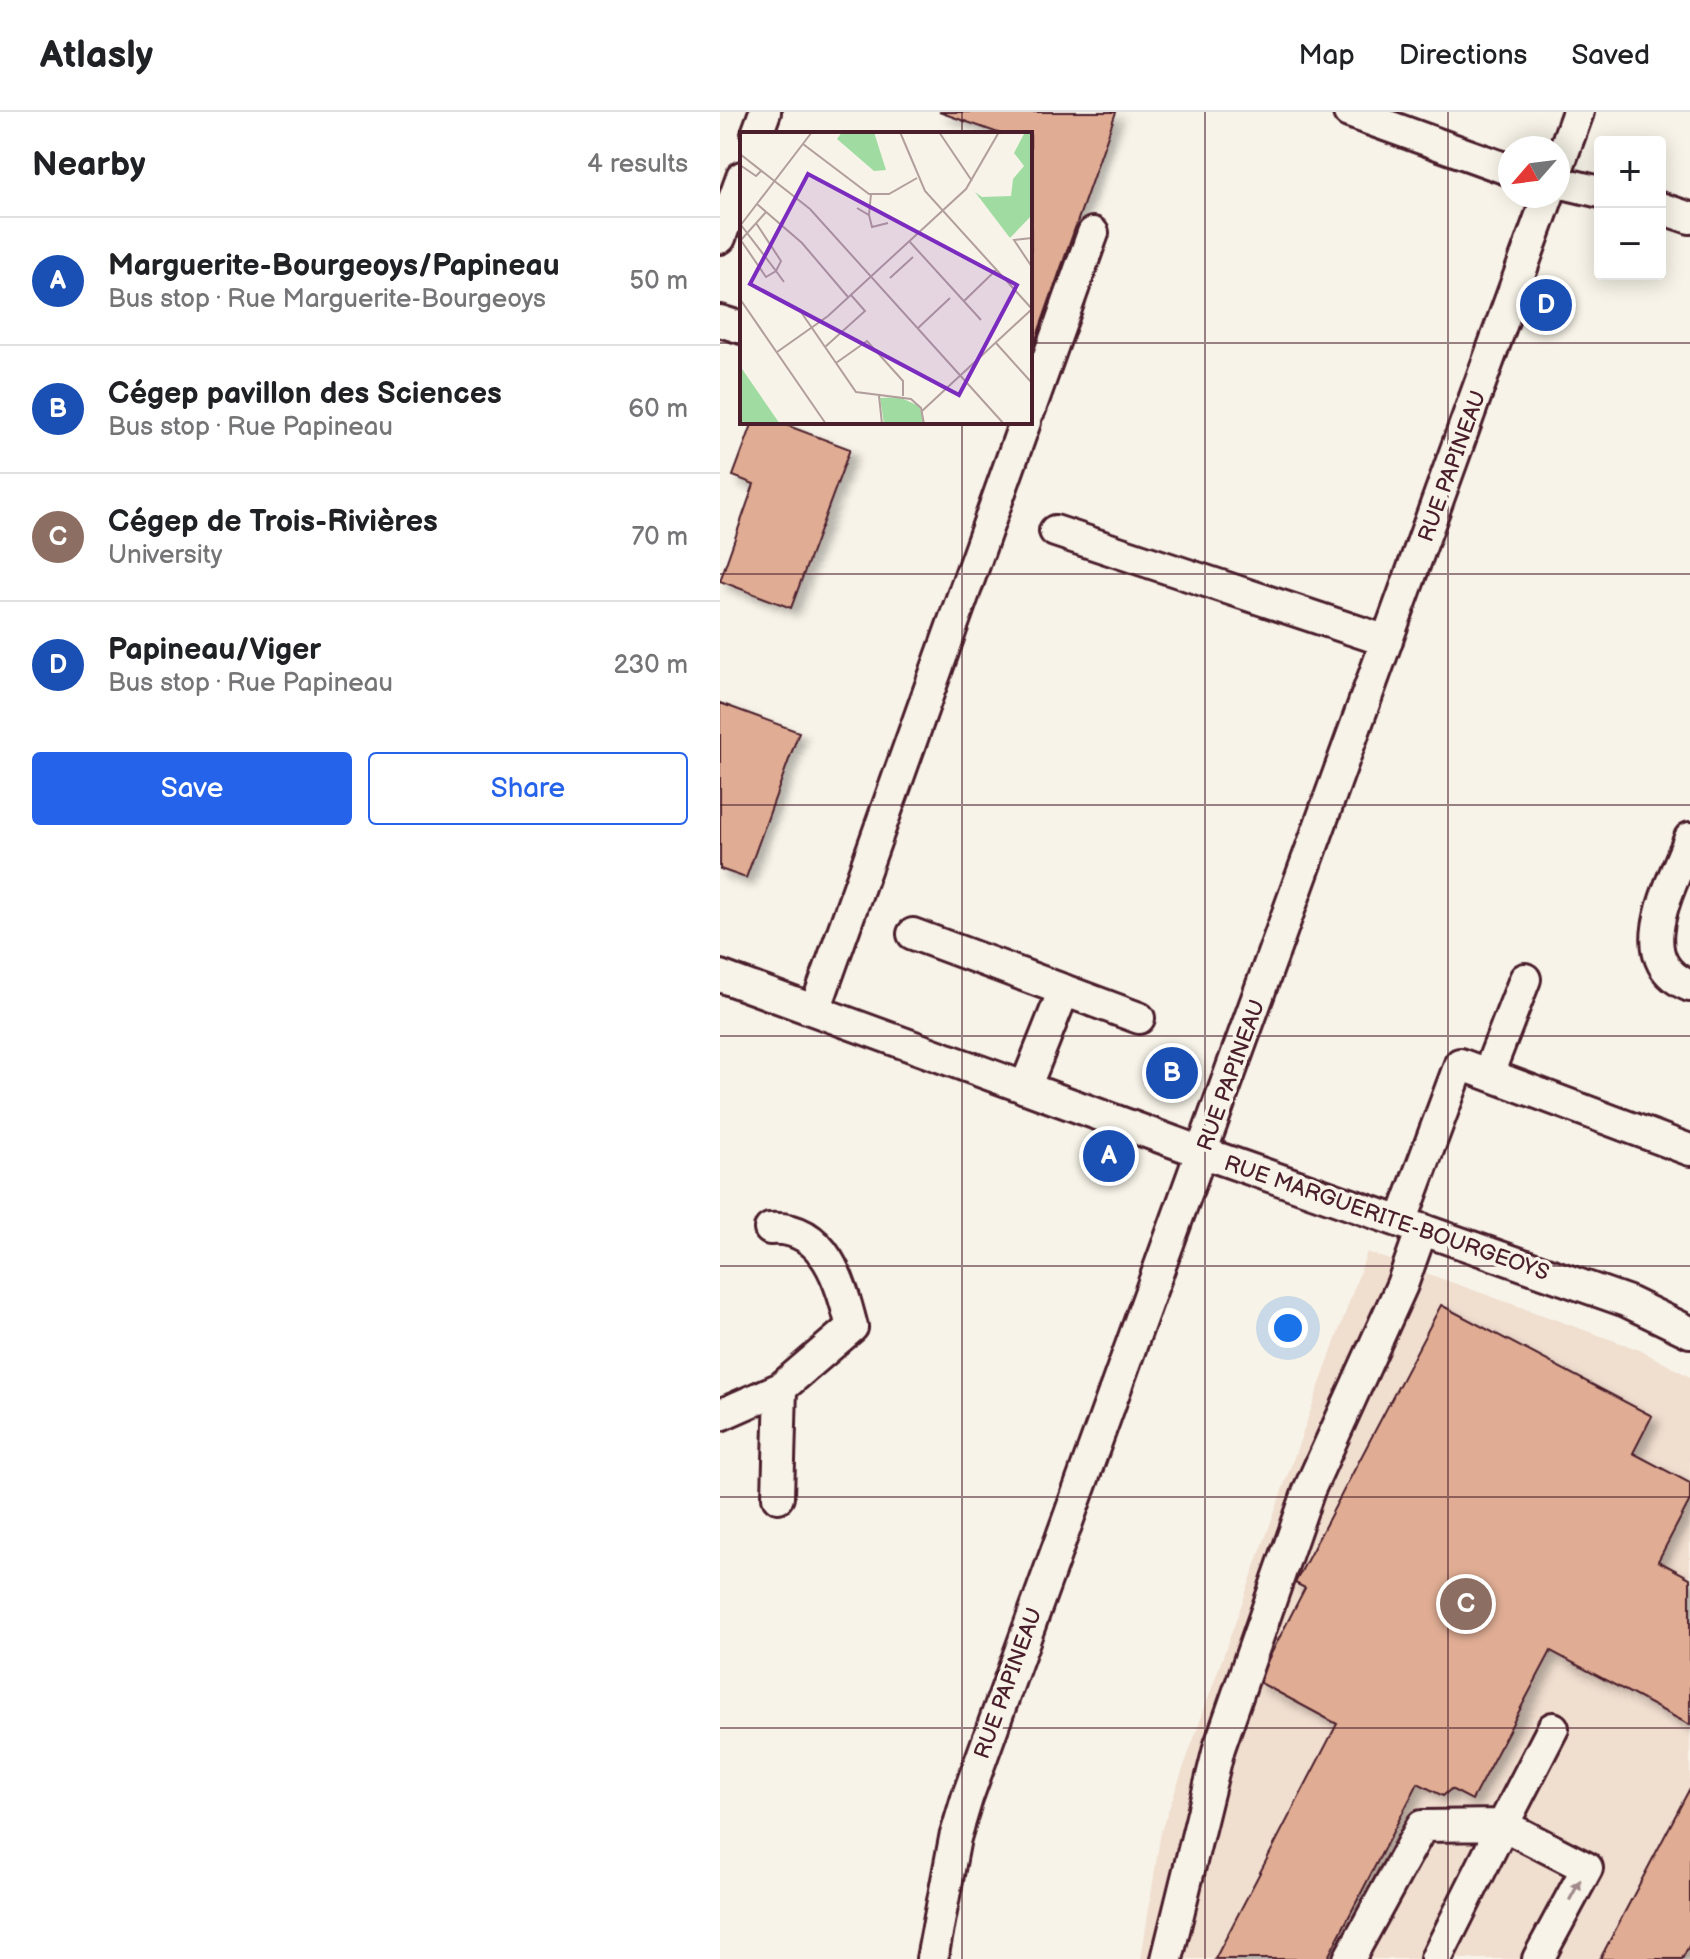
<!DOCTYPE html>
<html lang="en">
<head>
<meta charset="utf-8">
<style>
	:root { --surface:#fff; --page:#f2f2f2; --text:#202124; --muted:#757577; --line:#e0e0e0; --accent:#2563eb }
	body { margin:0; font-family:"Balsamiq Sans",sans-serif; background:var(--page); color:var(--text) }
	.controls { position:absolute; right:24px; top:24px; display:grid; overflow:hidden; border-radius:8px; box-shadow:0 4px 20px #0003 }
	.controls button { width:72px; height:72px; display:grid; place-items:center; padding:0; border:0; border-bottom:2px solid var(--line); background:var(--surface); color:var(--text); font:40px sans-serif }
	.compass { position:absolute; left:778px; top:24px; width:72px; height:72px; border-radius:50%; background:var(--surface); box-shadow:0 4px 20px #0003; rotate:242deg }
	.you { position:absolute; left:568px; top:1216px; width:28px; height:28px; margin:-20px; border:6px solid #fff; border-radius:50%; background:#1a73e8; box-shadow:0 0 0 12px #1a73e833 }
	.badge { display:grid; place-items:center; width:52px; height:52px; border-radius:50%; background:var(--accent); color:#fff; font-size:26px; font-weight:700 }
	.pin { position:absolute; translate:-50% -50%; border:4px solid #fff; box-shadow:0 2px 8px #0006 }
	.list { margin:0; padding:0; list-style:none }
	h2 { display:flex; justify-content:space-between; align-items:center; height:104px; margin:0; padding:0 32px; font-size:34px }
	h2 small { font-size:26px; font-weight:400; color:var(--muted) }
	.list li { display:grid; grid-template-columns:52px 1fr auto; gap:24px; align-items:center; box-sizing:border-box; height:128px; padding:0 32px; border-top:2px solid var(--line) }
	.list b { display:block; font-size:30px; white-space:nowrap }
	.list p { margin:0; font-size:26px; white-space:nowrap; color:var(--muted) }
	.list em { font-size:26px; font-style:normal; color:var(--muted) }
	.actions { display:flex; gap:16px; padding:24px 32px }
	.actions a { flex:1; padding:18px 0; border:2px solid var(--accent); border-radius:8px; text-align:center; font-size:28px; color:var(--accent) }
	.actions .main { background:var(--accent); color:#fff }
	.map { position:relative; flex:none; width:970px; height:1847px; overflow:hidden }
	header { display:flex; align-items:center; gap:48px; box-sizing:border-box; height:112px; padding:0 40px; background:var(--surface); border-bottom:2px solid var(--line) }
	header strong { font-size:38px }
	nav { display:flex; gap:44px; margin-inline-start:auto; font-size:28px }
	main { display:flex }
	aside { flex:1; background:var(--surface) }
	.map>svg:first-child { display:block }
</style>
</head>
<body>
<header>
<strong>Atlasly</strong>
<nav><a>Map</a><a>Directions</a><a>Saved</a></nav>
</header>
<main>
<aside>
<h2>Nearby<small>4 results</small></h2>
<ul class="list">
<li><span class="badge" style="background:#1a4fb4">A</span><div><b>Marguerite-Bourgeoys/Papineau</b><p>Bus stop · Rue Marguerite-Bourgeoys</p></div><em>50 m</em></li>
<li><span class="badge" style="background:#1a4fb4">B</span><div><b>Cégep pavillon des Sciences</b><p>Bus stop · Rue Papineau</p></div><em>60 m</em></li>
<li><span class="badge" style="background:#8d6e63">C</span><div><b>Cégep de Trois-Rivières</b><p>University</p></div><em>70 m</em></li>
<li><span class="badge" style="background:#1a4fb4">D</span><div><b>Papineau/Viger</b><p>Bus stop · Rue Papineau</p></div><em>230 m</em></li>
</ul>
<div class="actions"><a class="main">Save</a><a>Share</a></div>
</aside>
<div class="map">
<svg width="970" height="1847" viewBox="0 0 970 1847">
	<defs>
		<filter id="shadow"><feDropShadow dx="7" dy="7" stdDeviation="4" flood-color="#0004"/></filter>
	</defs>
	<rect width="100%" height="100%" fill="#f7f3e8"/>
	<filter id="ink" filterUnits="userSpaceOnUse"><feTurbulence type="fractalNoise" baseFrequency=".0125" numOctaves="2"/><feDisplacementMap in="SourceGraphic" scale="16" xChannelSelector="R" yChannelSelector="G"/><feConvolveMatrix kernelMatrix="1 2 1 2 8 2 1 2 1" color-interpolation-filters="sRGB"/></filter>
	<g filter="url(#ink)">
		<path fill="#f0decf" d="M647 1140 920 1238 970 1265V1847H421L441 1719Z"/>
		<path fill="#e0ad94" stroke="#4a1f2b" stroke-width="2" filter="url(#shadow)" d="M219 0H396L311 241 310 22H281Z
			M33 310H58L130 337 71 496 0 469 34 372 13 364Z
			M0 591 79 620 26 766 0 757Z
			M721 1193 932 1304 913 1341 970 1371V1388L938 1449 970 1466V1613L831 1539 752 1688 731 1677 723 1684 698 1671 607 1847H495L617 1612 537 1569 585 1476 575 1471Z
			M970 1676V1832L962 1847H880Z"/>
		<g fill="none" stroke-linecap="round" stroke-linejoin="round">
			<g stroke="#4a1f2b" stroke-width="36">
				<path id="minor" d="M629 0 790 58
					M37 22 45 0
					M838 55 858 0
					M838 70 880 80
					M940 96 970 106
					M0 126 22 65
					M0 209 22 216
					M310 297 373 121
					M335 419 667 529
					M970 726C954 770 905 848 970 874
					M193 822 419 906
					M0 864 481 1040 906 1189 970 1220
					M95 898 305 310
					M768 962 805 867
					M305 976 344 878
					M681 1110 740 952 970 1038
					M50 1117C106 1113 121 1172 132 1215L61 1276
					M0 1303 61 1276 58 1385
					M212 1847 235 1726 247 1686 828 84
					M447 1847 499 1636 589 1378 682 1173 702 1117
					M629 1847 702 1714 783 1713 833 1616
					M716 1847 783 1713 867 1756 818 1847"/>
			</g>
			<use href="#minor" stroke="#f7f3e8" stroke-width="30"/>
		</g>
		<defs><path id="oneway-solid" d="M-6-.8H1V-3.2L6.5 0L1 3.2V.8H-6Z" transform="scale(2)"/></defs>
		<use fill="#a0898a" href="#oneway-solid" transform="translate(855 1778) rotate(-62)"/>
	</g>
	<path fill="none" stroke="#4a1f2b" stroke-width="2" stroke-opacity="0.55" d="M242 0V22M485 0V1847M728 0V1847M0 231H22M310 231H970M242 310V1847M0 462H970M0 693H970M0 924H970M0 1154H970M0 1385H970M0 1616H970"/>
	<g text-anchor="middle" stroke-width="7" stroke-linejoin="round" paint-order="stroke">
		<g font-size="22" fill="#4a1f2b" stroke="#f7f3e8">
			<text transform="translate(731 354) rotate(-70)" y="8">RUE PAPINEAU</text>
			<text transform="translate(510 963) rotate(-70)" y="8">RUE PAPINEAU</text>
			<text transform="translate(667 1105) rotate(19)" y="8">RUE MARGUERITE-BOURGEOYS</text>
			<text transform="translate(287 1571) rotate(-70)" y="8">RUE PAPINEAU</text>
		</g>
	</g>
	<g transform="translate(20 20)">
		<rect width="292" height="292" fill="#f7f3e8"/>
		<path d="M102 0H134L146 38 134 39 97 7ZM285 0H292V83L270 106 235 60 242 65 271 64 273 47 284 34 274 21ZM0 234 40 292H0ZM159 265 179 274 185 292H144L140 266Z" fill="#a0dca2"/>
		<path fill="none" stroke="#b29e9c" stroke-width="2" d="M160 0 185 59 292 177M199 0 232 49M63 12 129 62H149L177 46M0 22 70 77 264 292M0 33 16 44 21 39M17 72 62 111 108 165M117 76 129 83 131 62M129 83 132 95 148 91M16 91 41 129 36 139 44 150M0 94 72 0M292 106 274 108 292 135M0 107 26 145 36 139 1 93M1 108 26 80M170 110 241 188M150 146 173 125M0 167 86 292M224 169 256 138M61 180 116 260 171 267 181 276 184 292M177 197 210 166M256 211 292 251M85 215 125 179 111 163M37 220 88 184 226 57 259 0M96 231 127 209 163 249V264M139 264 142 292M182 279 292 177"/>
		<path fill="#7b2cbf" fill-opacity="0.15" stroke="#7b2cbf" stroke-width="4" d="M68 42 277 153 219 263 10 152Z"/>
		<rect width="292" height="292" fill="none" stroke="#4a1f2b" stroke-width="4"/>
	</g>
</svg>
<div class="controls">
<button>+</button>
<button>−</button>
</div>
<svg class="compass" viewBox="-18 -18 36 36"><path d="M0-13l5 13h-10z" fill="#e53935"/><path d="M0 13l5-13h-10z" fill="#757577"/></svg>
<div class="you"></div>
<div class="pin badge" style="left:389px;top:1044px;background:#1a4fb4">A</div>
<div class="pin badge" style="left:452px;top:961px;background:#1a4fb4">B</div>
<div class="pin badge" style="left:746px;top:1492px;background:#8d6e63">C</div>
<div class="pin badge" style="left:826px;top:193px;background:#1a4fb4">D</div>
</div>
</main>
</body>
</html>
